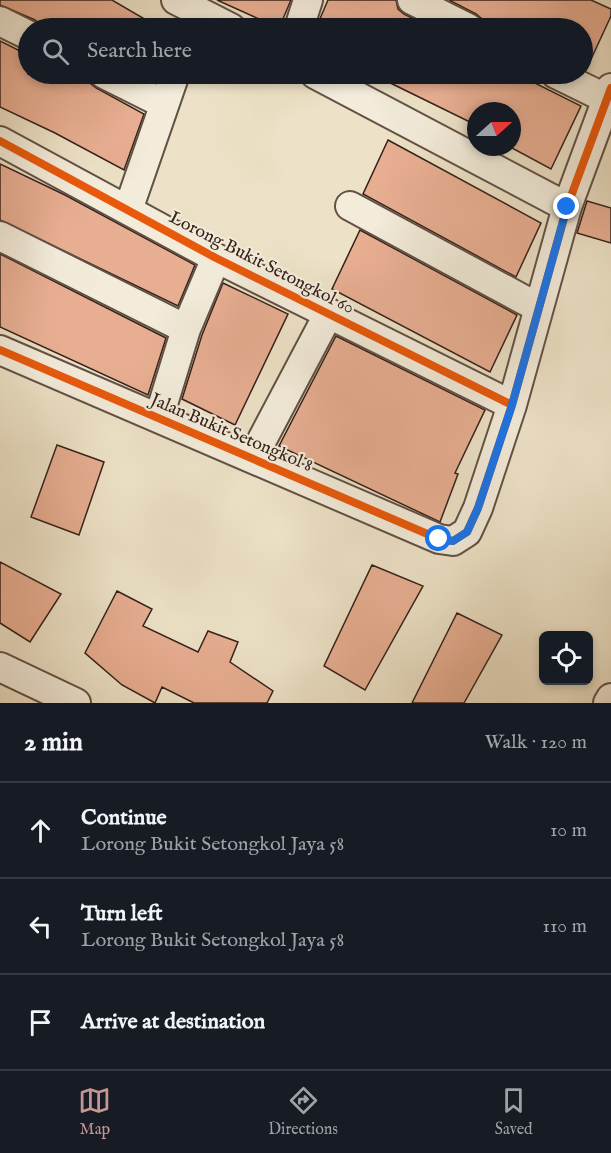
<!DOCTYPE html>
<html lang="en">
<head>
<meta charset="utf-8">
<style>
	:root { --surface:#171b24; --page:#242831; --text:#f1f3f6; --muted:#9ea1a6; --line:#363941; --accent:#c59692 }
	body { margin:0; font-family:"IM FELL English",serif; background:var(--page); color:var(--text) }
	.controls { position:absolute; right:18px; bottom:18px; display:grid; overflow:hidden; border-radius:9px; box-shadow:0 3px 9px #0003 }
	.controls button { width:54px; height:54px; display:grid; place-items:center; padding:0; border:0; border-bottom:2px solid var(--line); background:var(--surface); color:var(--text); font:30px sans-serif }
	.compass { position:absolute; left:467px; top:102px; width:54px; height:54px; border-radius:50%; background:var(--surface); box-shadow:0 3px 9px #0003; rotate:69deg }
	.stop { position:absolute; width:18px; height:18px; margin:-14px; border:4px solid #1a73e8; border-radius:50%; background:#fff }
	.stop.end { background:#1a73e8; border-color:#fff; box-shadow:0 2px 6px #0008 }
	.list { margin:0; padding:0; list-style:none }
	h2 { display:flex; justify-content:space-between; align-items:center; height:78px; margin:0; padding:0 24px; font-size:26px }
	h2 small { font-size:20px; font-weight:400; color:var(--muted) }
	.list li { display:grid; grid-template-columns:39px 1fr auto; gap:18px; align-items:center; box-sizing:border-box; height:96px; padding:0 24px; border-top:2px solid var(--line) }
	.list b { display:block; font-size:22px; white-space:nowrap }
	.list p { margin:0; font-size:20px; white-space:nowrap; color:var(--muted) }
	.list em { font-size:20px; font-style:normal; color:var(--muted) }
	.icon { flex:none; width:33px; height:33px; fill:none; stroke:currentColor; stroke-width:2; stroke-linecap:round; stroke-linejoin:round }
	.map { position:relative; flex:none; width:611px; height:703px; overflow:hidden }
	.search { position:absolute; background:var(--surface); box-shadow:0 3px 9px #0003; left:18px; right:18px; top:18px; height:66px; display:flex; align-items:center; gap:15px; box-sizing:border-box; padding:0 21px; border-radius:33px; color:var(--muted); font-size:22px }
	.sheet { height:366px; background:var(--surface) }
	nav { display:flex; justify-content:space-around; align-items:center; box-sizing:border-box; height:84px; border-top:2px solid var(--line); background:var(--surface); font-size:16px; color:var(--muted) }
	nav a { display:grid; justify-items:center; gap:3px }
	nav .on { color:var(--accent) }
	.map>svg:first-child { display:block }
</style>
</head>
<body>
<div class="map">
<svg width="611" height="703" viewBox="0 0 611 703">
	<rect width="100%" height="100%" fill="#ede2c7"/>
	<filter id="stains"><feTurbulence type="fractalNoise" baseFrequency=".00333" numOctaves="4"/><feColorMatrix values="0 0 0 0 .2 0 0 0 0 .09 0 0 0 0 .02 0 0 0 .5 -.17"/></filter>
	<radialGradient id="worn" r=".72"><stop offset=".6" stop-color="#630" stop-opacity="0"/><stop offset="1" stop-color="#630" stop-opacity=".3"/></radialGradient>
	<path fill="#e8ae92" stroke="#34211a" stroke-width="1.5" d="M0 0H112L160 28H43L35 20 0 5Z
		M217 0H291L279 28Z
		M328 0H396L398 9 404 14 432 28H316Z
		M449 0H591L611 9V16L586 70 582 69V28H484L482 19 476 14Z
		M0 41 28 55V74H88L90 83 96 88 144 114 124 170 55 133 0 107Z
		M372 74H517L581 106 551 169 512 148V111H476V125Z
		M388 140 541 223 516 277 363 194Z
		M0 164 65 195 195 265 178 306 0 220Z
		M587 201 611 208V243L577 233Z
		M360 230 517 315 490 372 332 289Z
		M0 254 166 338 148 395 0 327Z
		M223 283 288 314 235 425 182 399 202 335Z
		M336 336 485 410 455 473 458 474 440 522 279 446Z
		M57 445 104 462 79 535 31 517Z
		M0 562 61 594 30 642 0 623Z
		M372 565 423 586 365 690 324 666Z
		M117 591 152 609 143 626 198 652 208 631 238 642 230 662 273 691 267 703H194L162 687 155 703 122 685 85 653Z
		M457 613 502 635 464 703H412Z"/>
	<g fill="none" stroke-linecap="round" stroke-linejoin="round">
		<g stroke="#625145" stroke-width="32">
			<path id="minor" d="M176 0 231 28
				M412 0 468 28
				M0 21 28 35
				M299 28 308 0
				M104 74 164 104
				M315 74 567 207
				M556 74 607 99
				M0 141 216 258 512 405
				M350 206 539 308
				M128 210 175 74
				M0 236 186 329
				M0 350 439 539 453 541 467 532 478 508 512 405 567 207 611 88
				M159 417 186 329 216 258
				M253 457 329 313
				M0 667 76 703
				M608 703 611 698"/>
		</g>
		<use href="#minor" stroke="#f3ecdb" stroke-width="28"/>
		<g stroke="#f3ecdb" stroke-width="11">
			<path id="cycleway" d="M0 141 216 258 512 405
				M0 350 439 539 453 541 467 532 478 508 512 405 567 207 611 88"/>
		</g>
		<use href="#cycleway" stroke="#e8590c" stroke-width="8"/>
	</g>
	<g fill="none" stroke-linecap="round" stroke-linejoin="round">
		<path stroke="#1a73e8" stroke-width="8" d="M439 539 453 541 467 532 478 508 512 405 567 207"/>
	</g>
	<g text-anchor="middle" stroke-width="4.5" stroke-linejoin="round" paint-order="stroke">
		<g font-size="18" fill="#34211a" stroke="#f3ecdb">
			<text transform="translate(262 262) rotate(27)" y="6">Lorong Bukit Setongkol 60</text>
			<text transform="translate(232 432) rotate(23)" y="6">Jalan Bukit Setongkol 8</text>
		</g>
	</g>
	<rect width="100%" height="100%" filter="url(#stains)"/>
	<rect width="100%" height="100%" fill="url(#worn)"/>
</svg>
<div class="controls">
<button><svg class="icon" aria-label="locate" viewBox="0 0 24 24"><circle cx="12" cy="12" r="6"/><path d="M12 2v4M12 18v4M2 12h4M18 12h4"/></svg></button>
</div>
<svg class="compass" viewBox="-18 -18 36 36"><path d="M0-13l5 13h-10z" fill="#e53935"/><path d="M0 13l5-13h-10z" fill="#9ea1a6"/></svg>
<div class="stop" style="left:439px;top:539px"></div>
<div class="stop end" style="left:567px;top:207px"></div>
<div class="search"><svg class="icon" aria-label="search" viewBox="0 0 24 24"><circle cx="10" cy="10" r="6"/><path d="M15 15l6 6"/></svg>Search here</div>
</div>
<section class="sheet">
<h2>2 min<small>Walk · 120 m</small></h2>
<ul class="list">
<li><svg class="icon" aria-label="ahead" viewBox="0 0 24 24"><path d="M12 20V5M6 11l6-6 6 6"/></svg><div><b>Continue</b><p>Lorong Bukit Setongkol Jaya 58</p></div><em>10 m</em></li>
<li><svg class="icon" aria-label="left" viewBox="0 0 24 24"><path d="M17 20v-9H6M10 6l-5 5 5 5"/></svg><div><b>Turn left</b><p>Lorong Bukit Setongkol Jaya 58</p></div><em>110 m</em></li>
<li><svg class="icon" aria-label="arrive" viewBox="0 0 24 24"><path d="M6 21V4h12l-3 4 3 4H6"/></svg><div><b>Arrive at destination</b></div></li>
</ul>
</section>
<nav>
<a class="on"><svg class="icon" aria-label="map" viewBox="0 0 24 24"><path d="M3 6l6-2 6 2 6-2v14l-6 2-6-2-6 2zM9 4v14M15 6v14"/></svg>Map</a>
<a><svg class="icon" aria-label="directions" viewBox="0 0 24 24"><path d="M12 3l9 9-9 9-9-9zM9 14v-3h6M13 9l2 2-2 2"/></svg>Directions</a>
<a><svg class="icon" aria-label="saved" viewBox="0 0 24 24"><path d="M7 4h10v16l-5-4-5 4z"/></svg>Saved</a>
</nav>
</body>
</html>
